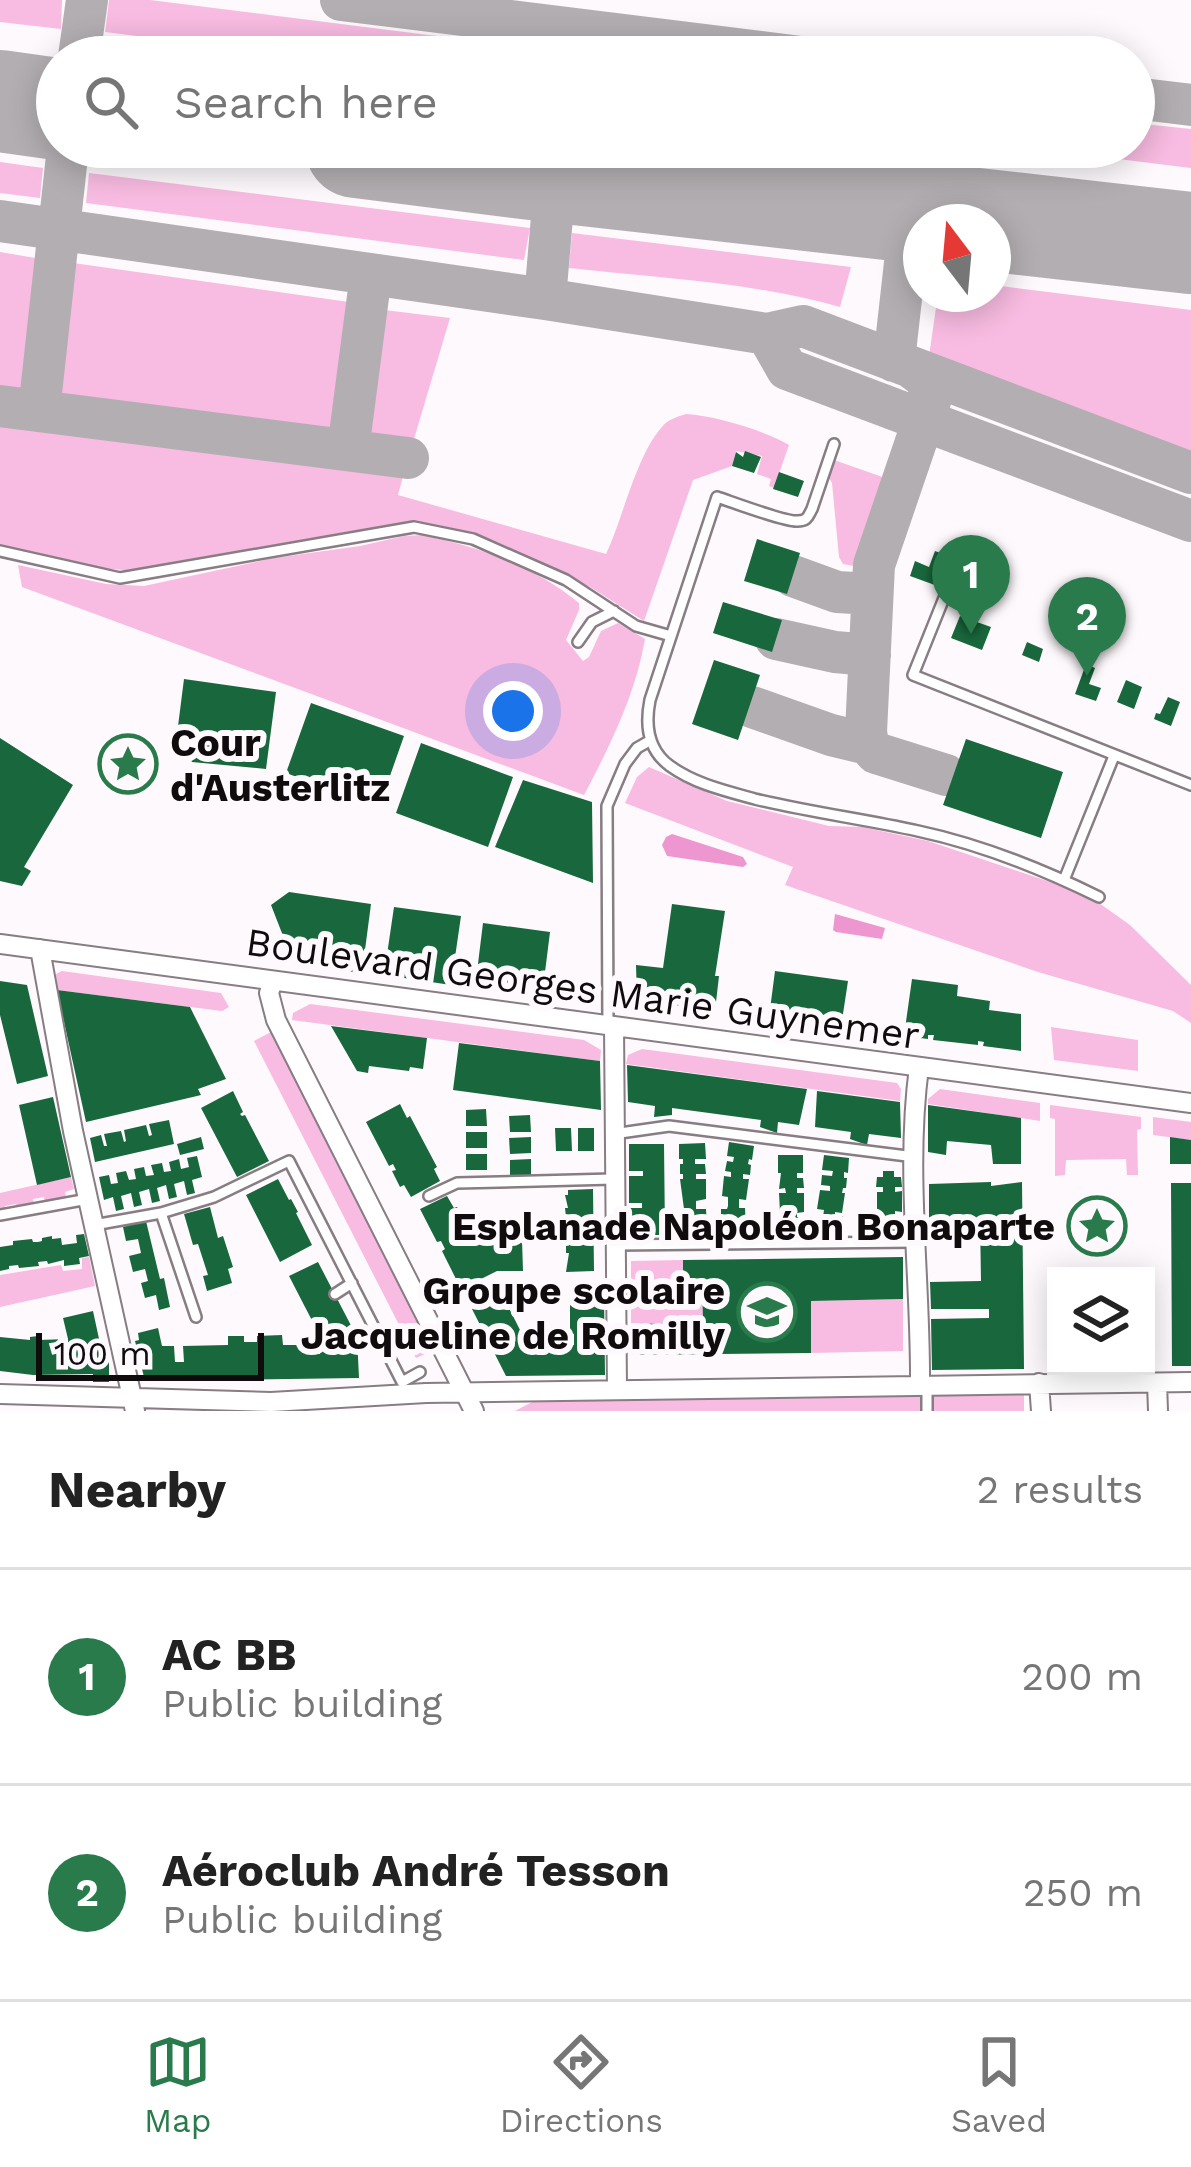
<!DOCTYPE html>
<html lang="en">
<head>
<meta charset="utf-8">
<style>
	:root { --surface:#fff; --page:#f2f2f2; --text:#222; --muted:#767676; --line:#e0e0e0; --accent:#297b4c }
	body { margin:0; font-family:"Work Sans",sans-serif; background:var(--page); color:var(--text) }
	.controls { position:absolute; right:36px; bottom:36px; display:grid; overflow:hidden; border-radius:0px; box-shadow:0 6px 30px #0003 }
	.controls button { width:108px; height:108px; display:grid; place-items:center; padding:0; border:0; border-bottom:3px solid var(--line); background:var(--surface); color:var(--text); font:60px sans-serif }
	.compass { position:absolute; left:903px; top:204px; width:108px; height:108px; border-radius:50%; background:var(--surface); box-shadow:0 6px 30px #0003; rotate:344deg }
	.scale { position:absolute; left:36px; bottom:30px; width:228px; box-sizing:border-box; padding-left:12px; border:6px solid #100c0e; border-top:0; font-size:33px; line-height:42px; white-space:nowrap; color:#100c0e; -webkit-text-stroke:9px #fef9fc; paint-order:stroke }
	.you { position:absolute; left:513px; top:711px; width:42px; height:42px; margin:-30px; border:9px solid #fff; border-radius:50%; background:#1a73e8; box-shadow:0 0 0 18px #1a73e833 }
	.badge { display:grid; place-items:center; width:78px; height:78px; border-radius:50%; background:var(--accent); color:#fff; font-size:39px; font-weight:700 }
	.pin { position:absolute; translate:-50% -99px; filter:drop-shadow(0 3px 6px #0008) }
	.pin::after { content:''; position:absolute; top:63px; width:42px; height:36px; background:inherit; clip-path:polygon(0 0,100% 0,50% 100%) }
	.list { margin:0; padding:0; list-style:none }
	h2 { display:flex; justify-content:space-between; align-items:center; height:156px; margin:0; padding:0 48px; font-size:51px }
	h2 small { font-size:39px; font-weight:400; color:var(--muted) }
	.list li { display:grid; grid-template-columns:78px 1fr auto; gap:36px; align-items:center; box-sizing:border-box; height:216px; padding:0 48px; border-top:3px solid var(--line) }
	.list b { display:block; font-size:45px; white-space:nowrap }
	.list p { margin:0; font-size:39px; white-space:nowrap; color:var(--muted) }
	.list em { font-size:39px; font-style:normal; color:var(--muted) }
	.icon { flex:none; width:66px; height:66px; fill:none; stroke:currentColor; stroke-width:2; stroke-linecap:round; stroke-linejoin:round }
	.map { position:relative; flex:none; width:1191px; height:1411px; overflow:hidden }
	.search { position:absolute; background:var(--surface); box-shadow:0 6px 30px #0003; left:36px; right:36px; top:36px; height:132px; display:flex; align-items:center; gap:30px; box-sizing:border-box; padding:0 42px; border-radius:66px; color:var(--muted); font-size:45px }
	.sheet { height:588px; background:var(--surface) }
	nav { display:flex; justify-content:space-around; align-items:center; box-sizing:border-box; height:168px; border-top:3px solid var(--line); background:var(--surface); font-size:33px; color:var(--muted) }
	nav a { display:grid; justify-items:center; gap:6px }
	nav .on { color:var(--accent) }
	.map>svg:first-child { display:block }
</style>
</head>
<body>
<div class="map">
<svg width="1191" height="1411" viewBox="0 0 1191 1411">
	<rect width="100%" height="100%" fill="#fef9fc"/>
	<path fill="#f8bbe1" d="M0 0H62L61 29 0 22Z
		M109 0H150L547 50 546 57H303L105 32Z
		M1134 123 1191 129V168L1021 147H1134Z
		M0 162 43 168 40 198 0 193Z
		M89 173 530 228 524 260 86 203Z
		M572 233 851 267 840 307C752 282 659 278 569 268Z
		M0 252 47 260 41 321 27 399 0 396Z
		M66 262 356 303 360 306 341 442 50 402Z
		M993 285 1191 310V464L928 363 938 294H993Z
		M376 309 450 318 411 449 359 442Z
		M686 414C716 416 763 430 789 445L774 488 769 486 771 479 757 474 762 456 736 451 732 466 693 480 644 621 590 587 490 542 409 525 146 572 78 566 0 546V417L405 469 398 495 606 554C623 518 636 457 661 428 667 420 676 417 686 414Z
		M834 460 891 480 865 568 843 564 839 557 832 483 828 476Z
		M422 535C479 547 533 565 579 603V610L566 640 583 661 589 657 601 631 618 623 645 639C636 693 610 746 584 795L22 587 18 565 106 584 144 586 274 558 360 546 404 536Z
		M649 767 727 801 829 826 862 827 928 841 1068 888 1099 903 1130 925 1191 985V1023L1173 1011 1038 972 785 885 793 867 625 803 637 777Z
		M62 971 221 993 229 1007 222 1011 57 990 56 974Z
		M310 1004 584 1040 601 1050 600 1061 292 1020 293 1013Z
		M1051 1027 1138 1040V1071L1054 1060Z
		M271 1032 434 1350 416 1358 254 1041Z
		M642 1049 897 1083 901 1089 900 1101 626 1064 628 1055Z
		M940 1089 1040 1103V1121L928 1104V1099Z
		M1050 1105 1141 1117V1129L1137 1130 1138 1175H1127L1126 1159 1066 1160 1065 1175 1055 1176V1119L1050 1118Z
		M1153 1117 1191 1122V1140L1153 1135Z
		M71 1177 74 1189 65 1192 67 1201 45 1203 44 1197 33 1199 34 1205 17 1208 16 1204 5 1206V1210L0 1211V1193Z
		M89 1257 95 1286 0 1307V1275L61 1265 63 1271 82 1269V1258Z
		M683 1260V1282H702L703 1323 631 1324V1261Z
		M903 1299V1351L811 1353V1301Z
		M1024 1395V1411H515L534 1401Z"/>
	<path fill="#ee96d0" d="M672 834 743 857 747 864 743 867 667 856 662 845 666 837Z
		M835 914 885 928 882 939 836 932 833 930Z"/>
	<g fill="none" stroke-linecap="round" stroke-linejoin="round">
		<path stroke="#b3aeb1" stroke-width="42" d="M341 0 801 57
			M79 57 87 0
			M1134 98 1191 105
			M0 221 545 299 767 334 803 326 1191 473
			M545 299 558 147
			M767 334 787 369 1191 521
			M894 361 918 147
			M912 368 927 379 931 398 874 565 866 732 868 744 876 753 946 775
			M0 406 408 458
			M39 411 68 147
			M348 450 371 274
			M793 576 837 592 872 594
			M776 639 835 652 870 655
			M752 707 831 735 868 744"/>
		<path stroke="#b3aeb1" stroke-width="102" d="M0 101 57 109
			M356 147 556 172 1191 243"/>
	</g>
	<path fill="#19683d" d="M745 451 761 457 754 473 732 466 736 452 743 457Z
		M779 472 804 481 798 497 773 489Z
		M757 539 800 553 787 594 744 581Z
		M935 551 943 554 942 559 952 563 943 588 910 576 915 561 929 567Z
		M723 602 782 620 772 652 713 633Z
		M960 616 991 627 982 650 951 638Z
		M1027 642 1043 649 1039 662 1022 655Z
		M714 660 760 675 738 740 692 724Z
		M1086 664 1095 668 1089 684 1101 688 1096 701 1075 694Z
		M184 679 276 692 266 769 192 762 177 734Z
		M1126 680 1142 687 1134 709 1117 702Z
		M1168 697 1180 702 1171 726 1154 719 1156 713 1160 714Z
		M311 703 404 736 379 807 286 773Z
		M0 738 73 785 24 867 31 871 22 886 0 881Z
		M966 739 1063 772 1041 838 943 805Z
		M421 743 513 777 488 847 396 813Z
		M523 780 592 802 593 883 495 847Z
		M289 892 371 904 362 973 294 964 271 905Z
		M672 904 725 911 715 976H719L715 1011 637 1000 636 965 663 968Z
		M394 907 461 916 451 985 384 975Z
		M483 923 550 932 542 996 475 988Z
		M775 971 848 981 841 1027 769 1017Z
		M912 979 958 985 957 996 990 1001 989 1010 1021 1014V1051L983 1046 984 1042 978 1041V1045L933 1040 934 1035H928V1039L904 1036Z
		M0 981 27 985 48 1076 17 1084 0 1015Z
		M57 990 190 1007 226 1079 198 1089 201 1095 197 1096 86 1122Z
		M331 1026 427 1038 423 1069 410 1067 409 1071 369 1066 368 1073 357 1071Z
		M459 1043 600 1061 601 1110 453 1090Z
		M627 1065 807 1089 799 1125 778 1122 777 1133 760 1127 761 1120 672 1108V1115L654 1117 655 1106 628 1102Z
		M233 1091 243 1112 240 1114 242 1116 245 1115 269 1161 237 1177 201 1108Z
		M817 1091 900 1102 901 1138 869 1134 867 1145 850 1139 851 1132 815 1127Z
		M53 1097 71 1177 37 1185 19 1105Z
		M400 1104 407 1118 410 1116 437 1167 434 1169 440 1181 411 1197 404 1185 400 1187 392 1171 396 1170 393 1164 389 1166 366 1122Z
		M928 1105 1021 1118V1164H993L991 1145 947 1141 946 1155 928 1152Z
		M486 1109 487 1126H466V1110Z
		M530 1115 531 1132H510L509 1116Z
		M169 1120 174 1144 95 1162 90 1138 101 1135 104 1146H107L104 1134 121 1131 124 1142 126 1141 124 1130 146 1125 149 1136 152 1135 149 1124Z
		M555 1128H571L572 1151H556Z
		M578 1128H594V1151H578Z
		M466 1132H487V1148H466Z
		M201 1137 204 1149 180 1155 177 1144Z
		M531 1137V1153L510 1154 509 1138Z
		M1170 1137 1191 1140V1164H1170Z
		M729 1142 754 1146 752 1160 749 1159 748 1164 751 1165 750 1175 743 1174V1179H749L746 1200 739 1199V1208H745L746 1228H739V1234H728L727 1228 721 1229V1209H727L728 1206V1197L722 1196 724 1176 731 1177V1172L725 1171 727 1161 733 1162 734 1157 727 1156Z
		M705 1143 706 1159H695V1164H705L706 1174H696V1179H706V1199L696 1201V1209H706L707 1229H696V1234H684L681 1219V1209H684L680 1179H683V1174H680V1164H683V1159H679V1144Z
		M629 1144H664L665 1235H630L629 1208H642V1203H629V1176H643V1171H629Z
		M466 1154H487V1170H466Z
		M778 1155H803V1173H797V1178H803L804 1188H797V1193H804V1212L797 1213V1217H804V1227L798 1228V1233H786V1228H780V1217H786V1213H780L779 1193H786L785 1188 779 1189 781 1173H778Z
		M824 1155 849 1158 848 1173 844 1172V1178H847L846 1188H843L842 1193H845L842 1213 835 1212V1217L843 1216 844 1227H835L834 1232H826L827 1227H819V1217H823L824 1210 817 1209 820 1190 830 1191V1186L821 1185 822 1175 832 1176 833 1171 822 1170Z
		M197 1156 202 1177 192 1180 195 1193 187 1195 184 1181 174 1184 177 1197 169 1199 166 1185 157 1188 160 1201 152 1203 149 1189 139 1192 142 1205 134 1207 131 1193 121 1196 124 1209 116 1211 113 1197 104 1200 99 1177 109 1175 111 1184 118 1183 116 1173 126 1171 129 1180 136 1179 134 1169 144 1167 146 1176 154 1175 151 1165 162 1163 164 1172 171 1171 169 1162 179 1159 181 1169 189 1167 187 1158Z
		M531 1159V1175L510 1176V1160Z
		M883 1171H894V1177H901L902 1187H895V1192L902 1191V1212L895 1211V1216H902V1226L895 1227V1231H884V1226H877V1216H883V1212H877V1192H883V1187H876L877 1177H883Z
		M278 1179 289 1200 291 1199 298 1212 296 1213 312 1245 280 1262 246 1195Z
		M991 1182V1186L1022 1182 1024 1369 932 1370 931 1319 989 1318V1309H931L930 1282 981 1281 980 1220 929 1221V1184Z
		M1171 1183H1191V1366H1172Z
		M593 1189 594 1271 566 1272 569 1253H566V1235H568L565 1208H568L565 1195H568V1190Z
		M447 1196 454 1208 457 1207 469 1231 465 1233 474 1245 487 1238 522 1240 523 1271H497L461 1289 442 1251 445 1249 441 1241 437 1242 420 1209Z
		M210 1207 218 1238 223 1236 233 1267 228 1269 232 1283 207 1291 203 1276 208 1275 198 1244 193 1245 184 1214Z
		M146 1221 160 1279 164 1278 170 1307 159 1310 156 1295 145 1298 141 1283 148 1281 145 1269 133 1272 129 1256 141 1253 138 1239 126 1241 123 1227Z
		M84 1234 89 1256 79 1258 80 1264 64 1266V1260L48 1264 47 1261 38 1262 39 1266 19 1268 18 1265 9 1266V1269L0 1271V1247L13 1245V1241L32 1239 33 1242H38L42 1241V1238L52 1236V1239L61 1238 62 1245 77 1243 76 1235Z
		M903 1257V1299L811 1301V1353L632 1355 631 1324 703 1323 702 1282H683V1260Z
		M318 1262 357 1337 359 1378 145 1381 135 1341 139 1340 138 1333 158 1328 162 1346H174L175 1362H184L183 1346 228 1345V1336H244V1342H257V1336L282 1335 283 1345H311V1354H320V1336L289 1276Z
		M604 1294 605 1375 506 1376 472 1309 503 1296 528 1346H539V1343L574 1345V1334L570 1333V1295Z
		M93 1311 101 1348H105V1358H109V1382H93V1374L33 1375 0 1371V1337L30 1340V1337L38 1336V1340L68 1339 63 1318Z"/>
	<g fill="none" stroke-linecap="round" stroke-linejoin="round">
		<g stroke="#877d83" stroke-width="14">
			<path id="lane" d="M834 444 812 509C808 516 808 521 797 521 785 522 732 502 717 497L650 700C645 725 648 750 670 766 695 784 726 791 755 799 809 812 863 819 918 831 979 844 1042 869 1099 897
				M0 551 120 578 414 527 473 539 566 580 636 626 671 636
				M944 598 913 675 1191 785
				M578 642 592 622 614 611
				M1064 880 1114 756
				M608 1026 607 806 625 764 637 748 651 740
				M613 1134 669 1126 915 1157
				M429 1196 457 1183 613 1179
				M161 1213 196 1317
				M0 1215 88 1199
				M94 1225 161 1213 214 1197 289 1161 402 1382 420 1372
				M616 1245 916 1242
				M335 1294 352 1283
				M927 1385V1411"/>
		</g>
		<g stroke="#877d83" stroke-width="22">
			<path id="street" d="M0 944 1191 1103
				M40 949 73 1131 135 1411
				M273 981 269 993 276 1020 474 1411
				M614 1026 617 1390
				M919 1067C905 1172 921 1280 920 1385
				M1039 1383 1041 1411
				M1157 1383 1158 1411
				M0 1394 271 1402 426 1393 1191 1382"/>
		</g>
		<use href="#lane" stroke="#fff" stroke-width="9"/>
		<use href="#street" stroke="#fff" stroke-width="18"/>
	</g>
	<defs>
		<g id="sight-ring" transform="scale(3)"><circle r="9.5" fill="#fef9fc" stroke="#297b4c" stroke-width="1.5"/><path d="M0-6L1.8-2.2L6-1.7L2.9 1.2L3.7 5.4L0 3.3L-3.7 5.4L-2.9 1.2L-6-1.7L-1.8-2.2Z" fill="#297b4c"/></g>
		<g id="school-ring" transform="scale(3)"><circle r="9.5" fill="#fef9fc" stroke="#297b4c" stroke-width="1.5"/><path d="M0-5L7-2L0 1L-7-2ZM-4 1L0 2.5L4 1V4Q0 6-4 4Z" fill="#297b4c"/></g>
	</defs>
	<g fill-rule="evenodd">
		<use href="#sight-ring" x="128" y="764"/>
		<use href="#sight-ring" x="1097" y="1226"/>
		<use href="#school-ring" x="767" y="1312"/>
	</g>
	<g text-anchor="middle" stroke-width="12" stroke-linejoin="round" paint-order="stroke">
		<g font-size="39" font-weight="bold" fill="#100c0e" stroke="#fef9fc" text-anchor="end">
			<text x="170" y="756" text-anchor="start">Cour<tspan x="170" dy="45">d'Austerlitz</tspan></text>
			<text x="1055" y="1240">Esplanade Napoléon Bonaparte</text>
			<text x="725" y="1304">Groupe scolaire<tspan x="725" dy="45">Jacqueline de Romilly</tspan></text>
		</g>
		<g font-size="39" fill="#100c0e" stroke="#fef9fc">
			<text transform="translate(583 988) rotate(8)" y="14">Boulevard Georges Marie Guynemer</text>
		</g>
	</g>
</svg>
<div class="controls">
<button><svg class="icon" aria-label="layers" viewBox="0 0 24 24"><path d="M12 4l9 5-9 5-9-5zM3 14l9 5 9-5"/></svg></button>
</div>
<svg class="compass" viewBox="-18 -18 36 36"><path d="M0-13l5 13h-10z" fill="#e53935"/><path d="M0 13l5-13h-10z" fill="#767676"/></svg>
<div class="scale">100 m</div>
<div class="you"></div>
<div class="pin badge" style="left:971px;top:634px">1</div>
<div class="pin badge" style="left:1087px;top:676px">2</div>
<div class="search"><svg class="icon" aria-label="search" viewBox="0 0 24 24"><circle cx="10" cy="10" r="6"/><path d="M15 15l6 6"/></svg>Search here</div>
</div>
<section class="sheet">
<h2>Nearby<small>2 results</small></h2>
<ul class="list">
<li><span class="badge">1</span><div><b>AC BB</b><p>Public building</p></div><em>200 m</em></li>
<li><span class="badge">2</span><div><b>Aéroclub André Tesson</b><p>Public building</p></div><em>250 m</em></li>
</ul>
</section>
<nav>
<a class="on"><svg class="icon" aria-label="map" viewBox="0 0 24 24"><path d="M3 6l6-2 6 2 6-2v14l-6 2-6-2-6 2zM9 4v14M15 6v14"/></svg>Map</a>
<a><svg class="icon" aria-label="directions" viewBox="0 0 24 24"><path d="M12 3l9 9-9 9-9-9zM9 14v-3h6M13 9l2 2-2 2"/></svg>Directions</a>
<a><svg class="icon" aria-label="saved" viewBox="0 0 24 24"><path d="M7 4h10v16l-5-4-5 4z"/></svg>Saved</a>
</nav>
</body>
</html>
